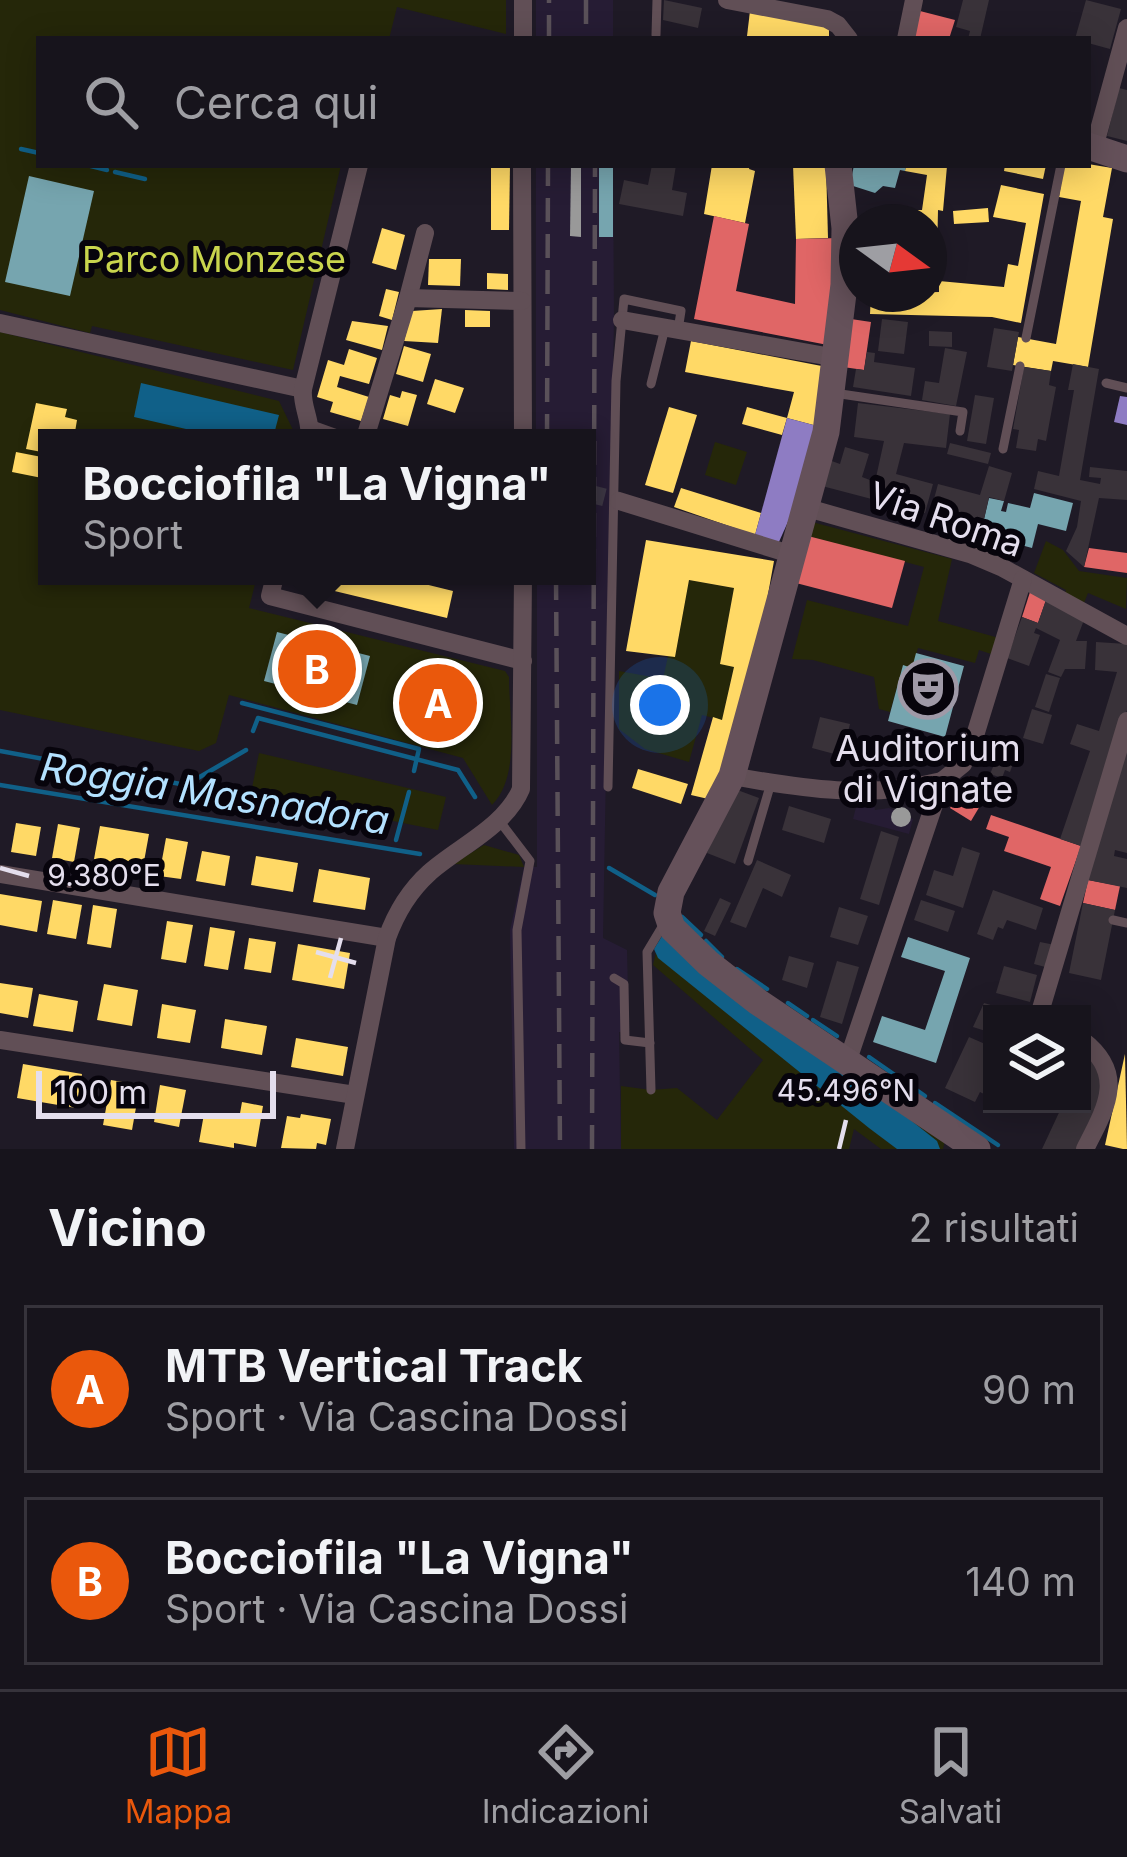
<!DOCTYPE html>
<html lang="it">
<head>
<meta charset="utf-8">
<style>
	body { margin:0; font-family:Inter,sans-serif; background:#242129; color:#f1f3f6 }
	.controls { position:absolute; right:36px; bottom:36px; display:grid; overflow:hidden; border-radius:0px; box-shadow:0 6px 30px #0003 }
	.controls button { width:108px; height:108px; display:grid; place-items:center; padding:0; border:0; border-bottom:3px solid #36333b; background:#17141c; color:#f1f3f6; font:60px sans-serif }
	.compass { position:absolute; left:839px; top:204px; width:108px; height:108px; border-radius:50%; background:#17141c; box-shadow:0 6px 30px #0003; rotate:105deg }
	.scale { position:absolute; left:36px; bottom:30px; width:240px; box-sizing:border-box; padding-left:12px; border:6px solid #e4deed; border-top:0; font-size:33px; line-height:42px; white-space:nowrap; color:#e4deed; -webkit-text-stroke:9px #07040c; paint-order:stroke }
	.you { position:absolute; left:660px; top:705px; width:42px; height:42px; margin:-30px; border:9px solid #fff; border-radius:50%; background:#1a73e8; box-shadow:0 0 0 18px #1a73e833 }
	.badge { display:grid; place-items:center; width:78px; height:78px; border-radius:50%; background:#ea580c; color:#fff; font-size:39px; font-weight:700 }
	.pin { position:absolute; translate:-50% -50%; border:6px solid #fff; box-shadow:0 3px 12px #0006 }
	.popup { position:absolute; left:38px; top:429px; width:558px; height:156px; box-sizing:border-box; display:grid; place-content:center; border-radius:0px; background:#17141c; filter:drop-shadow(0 3px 9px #0005); font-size:39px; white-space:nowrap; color:#9e9ea3 }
	.popup b { font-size:45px; color:#f1f3f6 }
	.popup::after { content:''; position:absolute; left:50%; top:100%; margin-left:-24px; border:24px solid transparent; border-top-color:#17141c }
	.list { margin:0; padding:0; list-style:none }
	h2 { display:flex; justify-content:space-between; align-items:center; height:156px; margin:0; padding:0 48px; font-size:51px }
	h2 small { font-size:39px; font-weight:400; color:#9e9ea3 }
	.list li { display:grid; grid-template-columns:78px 1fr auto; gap:36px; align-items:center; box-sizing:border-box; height:168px; margin:0 24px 24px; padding:0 24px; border:3px solid #36333b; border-radius:0px }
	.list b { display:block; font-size:45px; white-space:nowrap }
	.list p { margin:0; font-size:39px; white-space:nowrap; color:#9e9ea3 }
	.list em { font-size:39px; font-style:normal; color:#9e9ea3 }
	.icon { flex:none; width:66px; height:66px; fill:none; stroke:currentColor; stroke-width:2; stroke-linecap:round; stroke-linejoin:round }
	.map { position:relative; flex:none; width:1127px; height:1149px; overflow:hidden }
	.search { position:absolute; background:#17141c; box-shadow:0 6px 30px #0003; left:36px; right:36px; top:36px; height:132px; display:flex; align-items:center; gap:30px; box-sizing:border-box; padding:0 42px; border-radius:0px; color:#9e9ea3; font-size:45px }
	.sheet { height:540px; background:#17141c }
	nav { display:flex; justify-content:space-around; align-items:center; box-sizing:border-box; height:168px; border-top:3px solid #36333b; background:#17141c; font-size:33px; color:#9e9ea3 }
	nav a { display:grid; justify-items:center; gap:6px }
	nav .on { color:#ea580c }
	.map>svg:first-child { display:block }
	.built { fill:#261c34 }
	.green { fill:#252709 }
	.water { fill:#106088 }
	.homes { fill:#ffd966 }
	.shops { fill:#e06666 }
	.offices { fill:#8e7cc3 }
	.public { fill:#76a5af }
	.industry { fill:#999 }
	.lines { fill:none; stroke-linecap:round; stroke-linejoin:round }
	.stream { stroke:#106088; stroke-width:4.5 }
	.building { fill:#393239 }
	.street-tunnel { stroke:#3d3744; stroke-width:18; stroke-dasharray:18 9; stroke-linecap:butt }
	.lane { stroke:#614f56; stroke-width:9 }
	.street { stroke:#614f56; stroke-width:18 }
	.secondary { stroke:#65515a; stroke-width:27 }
	.rail { stroke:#5a5159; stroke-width:4.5; stroke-dasharray:24 12; stroke-linecap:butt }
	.ticks { fill:none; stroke:#e4deed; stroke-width:4.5 }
	.labels { text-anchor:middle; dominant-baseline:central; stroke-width:12; stroke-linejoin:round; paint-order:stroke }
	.park-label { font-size:36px; fill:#c9d54d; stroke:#07040c }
	.street-label { font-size:36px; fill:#e4deed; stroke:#07040c }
	.poi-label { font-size:36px; fill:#e4deed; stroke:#07040c }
	.water-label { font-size:39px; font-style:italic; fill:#b3e1ff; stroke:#07040c }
	.ticks-label { font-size:30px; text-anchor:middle; fill:#e4deed; stroke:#07040c; stroke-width:12; stroke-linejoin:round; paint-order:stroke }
</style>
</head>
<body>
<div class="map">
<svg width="1127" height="1149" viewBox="0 0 1127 1149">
	<rect width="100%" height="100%" fill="#1f1a26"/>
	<g class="built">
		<rect x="536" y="0" width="77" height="39"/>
		<path d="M536,165H613L614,318L603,938L627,950L629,1032H619L621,1149H514L510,930L524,867H537V576H587V438H536Z"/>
		<path d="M874,804L875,810L889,808L913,819L909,834L853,819L856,807Z"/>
	</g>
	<g class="green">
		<path d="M0,0H506V34L397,7L389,39H39V165H341L293,370L92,326L90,333L0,310Z"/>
		<path d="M0,332L279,401L293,430L291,438H47V576H257L249,608L505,671L509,677C509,715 521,776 492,805L463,758L229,695L216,743L199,751L0,710Z"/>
		<path d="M715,442L747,452L736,485L705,475Z"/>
		<path d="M812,522L952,559L938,621L999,638L994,655L979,650L975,663L918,648L912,668L903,666L890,712L879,709L874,677L813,660L792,659L807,600L908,626L924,567L808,536Z"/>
		<path d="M1046,541L1063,550L1079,571L1127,578L1126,609L1088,593L1082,608L1064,598L1066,590L1034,573Z"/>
		<path d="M689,580L734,588L720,663L734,667L722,720L702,715L689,762L645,749L619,729V671L663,679L668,656L675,657Z"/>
		<path d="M259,753L446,797L438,830L251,793Z"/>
		<path d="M484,845L519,855L524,867L453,864Z"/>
		<path d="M657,948L946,1135L943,1149H881L854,1129L849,1149H621V1086L651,1090L677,1088L717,1120L763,1060L653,965Z"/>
	</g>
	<g class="water">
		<path d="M141,383L279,415L273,438H225L134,417Z"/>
		<path d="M662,936L903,1114L937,1141L940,1149H897L869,1128L658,958L654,949Z"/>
	</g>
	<g class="homes">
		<path d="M750,11L829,26V39L747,36Z"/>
		<path d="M1088,164L1112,168L1103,217L1113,219L1088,367L1053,361L1051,371L1013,365L1018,337L1056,344L1081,201L1059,197L1064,165Z"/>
		<path d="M491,165H510L509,230H491Z"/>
		<path d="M712,165H750L749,169L755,171L745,223L704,214Z"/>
		<path d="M793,165H826L828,238L796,239Z"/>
		<path d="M906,165L947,166L943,211L938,210L937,258H929V222H900L901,210H922L927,175L905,171Z"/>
		<path d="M1005,165H1046L1043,179L1004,171Z"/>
		<path d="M1001,185L1044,194L1021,323L992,317L870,314L871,294L939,292V281L1004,287L1008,264L1018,266L1026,223L993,217Z"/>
		<path d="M988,208L989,222L954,224L953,211Z"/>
		<path d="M382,228L405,235L396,270L372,263Z"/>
		<path d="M429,259H461L460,286L428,285Z"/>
		<path d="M487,273L508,274V290L487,289Z"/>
		<path d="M386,289L399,292L392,320L379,316Z"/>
		<path d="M442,309L438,343L404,341L412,311Z"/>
		<path d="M465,310L490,311V327H465Z"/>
		<path d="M352,321L388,326L382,350L346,340Z"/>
		<path d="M691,341L832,368L821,427L787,418L794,392L685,372Z"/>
		<path d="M404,346L431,354L423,382L396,374Z"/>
		<path d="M349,349L377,358L369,384L340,376L337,387L369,397L361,421L330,412L333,402L317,397L328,360L344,365Z"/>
		<path d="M435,379L464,388L455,413L427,404Z"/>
		<path d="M402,391L417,395L408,426L383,419L390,395L400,398Z"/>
		<path d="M36,403L67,409L65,417L77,420L74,438H47V453L26,449Z"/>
		<path d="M669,407L697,415L673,493L645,485Z"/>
		<path d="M747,407L787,418L782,435L742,424Z"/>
		<path d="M16,452L47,458V479L12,472Z"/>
		<path d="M681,488L761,513L755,535L674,507Z"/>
		<path d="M646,540L774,561L753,678L717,801L691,795L713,717L722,720L734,667L720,664L734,588L689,580L675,657L626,651Z"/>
		<path d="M298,576H392L453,591L447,618L297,582Z"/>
		<path d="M638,769L688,784L681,804L632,788Z"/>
		<path d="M16,823L41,827L36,856L11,852Z"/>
		<path d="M58,824L80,828L74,862L52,858Z"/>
		<path d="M100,826L149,834L143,867L94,859Z"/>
		<path d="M166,838L188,842L181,879L159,876Z"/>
		<path d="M202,851L230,856L225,886L196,881Z"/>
		<path d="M256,856L298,863L293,892L251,885Z"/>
		<path d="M319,869L370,878L365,910L313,902Z"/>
		<path d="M0,894L42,901L37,932L0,925Z"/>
		<path d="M53,900L82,905L76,939L47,934Z"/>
		<path d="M93,905L117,909L111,948L87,944Z"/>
		<path d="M167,921L193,925L186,963L161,959Z"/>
		<path d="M210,927L235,931L228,970L204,966Z"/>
		<path d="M249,938L276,942L271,973L244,969Z"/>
		<path d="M298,944L350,953L344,989L292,980Z"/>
		<path d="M0,983L33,988L28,1018L0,1013Z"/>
		<path d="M104,984L138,990L132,1026L97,1020Z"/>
		<path d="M39,994L78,1001L73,1032L33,1026Z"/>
		<path d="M162,1004L196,1010L190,1043L157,1038Z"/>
		<path d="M225,1019L267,1026L262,1055L221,1048Z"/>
		<path d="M296,1038L348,1047L343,1076L291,1067Z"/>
		<path d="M1125,1054L1127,1149H1123L1105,1145Z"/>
		<path d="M23,1064L82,1074L76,1108L17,1098Z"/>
		<path d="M111,1080L140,1085L132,1130L103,1125Z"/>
		<path d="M160,1085L186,1090L179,1127L154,1122Z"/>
		<path d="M242,1102L263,1106L256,1147L234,1143V1148L199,1142L204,1114L239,1119Z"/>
		<path d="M301,1114L331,1119L326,1145L317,1143L316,1149L281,1148L287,1116L300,1118Z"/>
	</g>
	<g class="shops">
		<path d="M920,11L955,20L949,39H913Z"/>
		<path d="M714,216L749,224L736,291L795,304L796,239L841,238L833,346L694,319Z"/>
		<path d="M851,319L871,322L864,370L843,367Z"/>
		<path d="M808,536L905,561L892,608L796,583Z"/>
		<path d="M1089,548L1127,553V573L1084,567Z"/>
		<path d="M1030,592L1046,600L1038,623L1022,617Z"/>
		<path d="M969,776L990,789L971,821L950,808Z"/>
		<path d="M991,815L1081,846L1060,906L1040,899L1051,867L1004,851L1009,837L986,829Z"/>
		<path d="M1088,880L1120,886L1115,910L1083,903Z"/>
	</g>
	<g class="offices">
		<path d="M1120,396L1127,397V425L1114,422Z"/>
		<path d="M787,418L821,427L809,475L778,544L755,535Z"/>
	</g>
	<g class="public">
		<rect x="599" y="165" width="14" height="72"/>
		<path d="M854,165H906L905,171L900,170L895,188L883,186L875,193L850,185Z"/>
		<path d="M29,176L94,191L70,296L5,282Z"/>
		<path d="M1034,493L1073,503L1066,531L1038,524L1032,548L1021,545L1018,557L993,551L997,539L987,537L989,529L982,528L989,498L1004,501L1001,511L1006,512L1008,503L1030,508Z"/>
		<path d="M277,632L370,656L357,705L264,681Z"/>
		<path d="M916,653L964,666L945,737L888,721L903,665L912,668Z"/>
		<path d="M908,937L970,958L936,1063L873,1042L882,1016L925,1030L945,971L901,957Z"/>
	</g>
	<g class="industry">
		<path d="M571,165H581V237L570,236Z"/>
		<circle cx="901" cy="817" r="10"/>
	</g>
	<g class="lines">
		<g class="stream">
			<path d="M21,149L39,153"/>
			<path d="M87,165L107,170"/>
			<path d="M115,172L145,179"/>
			<path d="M242,703L419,749L414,771"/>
			<path d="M253,731L258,718L458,770L475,797"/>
			<path d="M0,751L186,785L246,750"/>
			<path d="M0,785L420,854"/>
			<path d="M396,840L409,792"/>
			<path d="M609,868L655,895"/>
			<path d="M682,917L701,935"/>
			<path d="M706,941L722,957"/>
			<path d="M737,969L767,989"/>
			<path d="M788,1003L807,1016"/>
			<path d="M813,1020L837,1036"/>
			<path d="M869,1057L925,1096"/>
			<path d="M935,1103L998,1145"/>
		</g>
	</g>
	<g class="building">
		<path d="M664,0L702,8L698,28L663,20Z"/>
		<path d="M963,0H989L980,39H968L970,31L956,27Z"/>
		<path d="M1086,0L1121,9L1110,49L1088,43V39H1075Z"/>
		<path d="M1119,88L1127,90V141L1107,136Z"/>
		<path d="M652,165H676L672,190L687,193L683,216L619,204L624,180L648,185Z"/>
		<path d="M882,319L908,322L904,354L878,351Z"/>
		<path d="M994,328L1019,332L1012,371L987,367Z"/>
		<path d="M929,331L952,332V347L929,346Z"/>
		<path d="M945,348L967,352L956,406L922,400L925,381L939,383Z"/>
		<path d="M867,352L875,353L874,362L915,368L911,396L853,387L856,369L864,370Z"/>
		<path d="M1073,364L1099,369L1080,480L1100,484L1101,478L1089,477L1090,467L1127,471V500L1099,498L1084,567L1066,551L1077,527L1081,501L1034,489L1038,471L1059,476L1074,390H1068Z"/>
		<path d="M1024,367L1051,371L1049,385L1056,387L1046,441L1038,439L1036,451L1016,448L1019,430L1013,429Z"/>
		<path d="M975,395L994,398L986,444L967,441Z"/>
		<path d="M858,403L950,414L946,448L904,443L896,474L933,484L925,513L822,486L829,460L840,464L845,447L869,454L862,477L875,482L884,441L854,437Z"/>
		<path d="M950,443L991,453L988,464L947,454Z"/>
		<path d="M989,466L1012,473L1004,501L989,497L982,528L930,514L938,484L980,495Z"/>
		<path d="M1046,600L1084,620L1076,641H1087L1085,669H1065L1061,677L1048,672L1060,640L1036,628L1034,633L1040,635L1029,666L1007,658L1022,617L1038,623Z"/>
		<path d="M1096,642L1127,644V710L1081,846L1060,839L1090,751L1070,744L1077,724L1099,731L1117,672L1095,670Z"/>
		<path d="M1046,674L1060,678L1049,712L1035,707Z"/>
		<path d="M1032,709L1052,715L1043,744L1023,738Z"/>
		<path d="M820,717L850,724L842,756L812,748Z"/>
		<path d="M984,738L1016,755L1010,772L1005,770L1002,778L990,774L993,767L976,760Z"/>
		<path d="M1127,745V853L1115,850L1114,856L1127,859V888L1088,880Z"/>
		<path d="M732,788L759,798L735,864L707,853Z"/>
		<path d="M789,806L831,819L824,843L782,830Z"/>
		<path d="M881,831L899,837L879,905L860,899Z"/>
		<path d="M962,847L980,853L963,908L926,895L934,870L953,876Z"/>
		<path d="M757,860L791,875L782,897L763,888L746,928L730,922Z"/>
		<path d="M993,890L1043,908L1036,930L1007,920L1003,929L998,927L993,940L977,934Z"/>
		<path d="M720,898L731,903L715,936L704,931Z"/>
		<path d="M921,900L955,911L948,932L914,920Z"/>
		<path d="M1083,903L1115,910L1101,980L1069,973Z"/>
		<path d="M839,907L868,916L858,945L830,937Z"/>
		<path d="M1040,942L1055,945L1049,968L1034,964Z"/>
		<path d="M789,956L814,963L807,988L782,980Z"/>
		<path d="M837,961L859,967L842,1024L820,1017Z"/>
		<path d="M1004,966L1037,975L1030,1002L996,993Z"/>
		<path d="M984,1003L1018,1013V1014H992V1033L973,1027Z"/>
		<path d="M969,1037L992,1047V1098L980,1092L975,1102L945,1088Z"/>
		<path d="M1082,1048L1103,1070L1099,1113L1081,1149H1042L1063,1104H1082Z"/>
	</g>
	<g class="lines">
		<path class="street-tunnel" d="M587,493L619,501"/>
		<g class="lane">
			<path d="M656,35L657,0"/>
			<path d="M1026,338L1061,165"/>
			<path d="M1106,383L1127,388"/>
			<path d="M651,384L665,328"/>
			<path d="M834,393L963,412L960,431"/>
			<path d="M1003,449L1020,366"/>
			<path d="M608,787L616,381L624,299L681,311L678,330"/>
			<path d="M498,819L530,861L517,930L521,1149"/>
			<path d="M748,861L771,783"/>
			<path d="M1113,920L1127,923"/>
			<path d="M614,978L624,984L625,1040L650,1043"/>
			<path d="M651,1090L647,952L665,922"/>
		</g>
		<g class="street">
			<path d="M727,0L827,19L838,25L849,39"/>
			<path d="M523,39V0"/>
			<path d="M906,39L914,0"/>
			<path d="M1094,148L1127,28"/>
			<path d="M522,165L523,438"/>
			<path d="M408,298L425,233"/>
			<path d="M622,320L837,358"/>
			<path d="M0,323L303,389"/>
			<path d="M310,429L335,438"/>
			<path d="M309,438C312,421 301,406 303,389L359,165"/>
			<path d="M365,438L408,298L522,301"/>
			<path d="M619,501L790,554"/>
			<path d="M804,507L970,554L1003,568L1127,636"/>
			<path d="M275,576L270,596L523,661"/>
			<path d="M732,776C803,789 870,799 942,781"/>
			<path d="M0,874L387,938"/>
			<path d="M1043,1014L1040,1012L1127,721"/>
			<path d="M0,1040L355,1095"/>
			<path d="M1082,1040C1127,1074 1106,1108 1085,1149"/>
			<path d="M848,1060L942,781L963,764L973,742L1023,579"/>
			<path d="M345,1149L387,938C396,913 409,891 429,873C458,847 505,827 521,789L523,576"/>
		</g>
		<g class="secondary">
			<path d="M1088,146L1127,159"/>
			<path d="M838,165L845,228L844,285L826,432L732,776L671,892L667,913L672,928L708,963L758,1002L977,1149"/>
		</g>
		<g class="rail">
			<path d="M586,0V39"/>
			<path d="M549,39V0"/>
			<path d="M547,438L548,165"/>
			<path d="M556,576L560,1149"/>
			<path d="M592,1149L595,165"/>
		</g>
	</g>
	<path class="ticks" d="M0,868L29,876M316,952L356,963M330,978L341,938M839,1149L846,1120"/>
	<defs>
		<g id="theatre-ring" transform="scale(3)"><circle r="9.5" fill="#07040c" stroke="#9f99a7" stroke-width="1.5"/><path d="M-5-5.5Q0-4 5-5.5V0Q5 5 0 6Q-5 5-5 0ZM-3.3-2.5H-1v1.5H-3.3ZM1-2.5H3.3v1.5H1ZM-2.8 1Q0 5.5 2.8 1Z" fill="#9f99a7"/></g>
	</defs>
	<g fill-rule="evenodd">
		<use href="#theatre-ring" x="928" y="689"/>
	</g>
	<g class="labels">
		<g class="park-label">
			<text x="214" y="259">Parco Monzese</text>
		</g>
		<g class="street-label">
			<text transform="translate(946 519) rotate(19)">Via Roma</text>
		</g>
		<g class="poi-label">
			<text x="928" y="748">Auditorium<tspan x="928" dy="41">di Vignate</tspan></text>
		</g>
		<g class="water-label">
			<text transform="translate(215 793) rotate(9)">Roggia Masnadora</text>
		</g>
	</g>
	<g class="ticks-label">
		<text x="104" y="886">9.380°E</text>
		<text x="846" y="1101">45.496°N</text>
	</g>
</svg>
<div class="controls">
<button><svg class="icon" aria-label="layers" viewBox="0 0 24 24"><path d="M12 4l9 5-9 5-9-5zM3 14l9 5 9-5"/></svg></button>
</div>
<svg class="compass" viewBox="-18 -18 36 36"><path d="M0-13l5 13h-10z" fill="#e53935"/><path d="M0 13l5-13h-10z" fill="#9e9ea3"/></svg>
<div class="scale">100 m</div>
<div class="you"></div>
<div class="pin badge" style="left:438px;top:703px">A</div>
<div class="pin badge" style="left:317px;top:669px">B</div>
<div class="popup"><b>Bocciofila &quot;La Vigna&quot;</b>Sport</div>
<div class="search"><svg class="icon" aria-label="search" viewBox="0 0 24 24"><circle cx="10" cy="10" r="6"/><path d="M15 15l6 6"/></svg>Cerca qui</div>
</div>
<section class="sheet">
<h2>Vicino<small>2 risultati</small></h2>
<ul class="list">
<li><span class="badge">A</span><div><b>MTB Vertical Track</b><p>Sport · Via Cascina Dossi</p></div><em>90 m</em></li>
<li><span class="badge">B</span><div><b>Bocciofila &quot;La Vigna&quot;</b><p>Sport · Via Cascina Dossi</p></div><em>140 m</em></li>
</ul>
</section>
<nav>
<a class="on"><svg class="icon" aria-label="map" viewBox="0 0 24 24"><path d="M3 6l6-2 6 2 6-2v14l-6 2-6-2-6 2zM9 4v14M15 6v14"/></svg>Mappa</a>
<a><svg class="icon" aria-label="directions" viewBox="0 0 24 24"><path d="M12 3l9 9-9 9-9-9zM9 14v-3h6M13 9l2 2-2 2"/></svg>Indicazioni</a>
<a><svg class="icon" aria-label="saved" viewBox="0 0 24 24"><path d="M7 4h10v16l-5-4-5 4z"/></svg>Salvati</a>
</nav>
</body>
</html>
